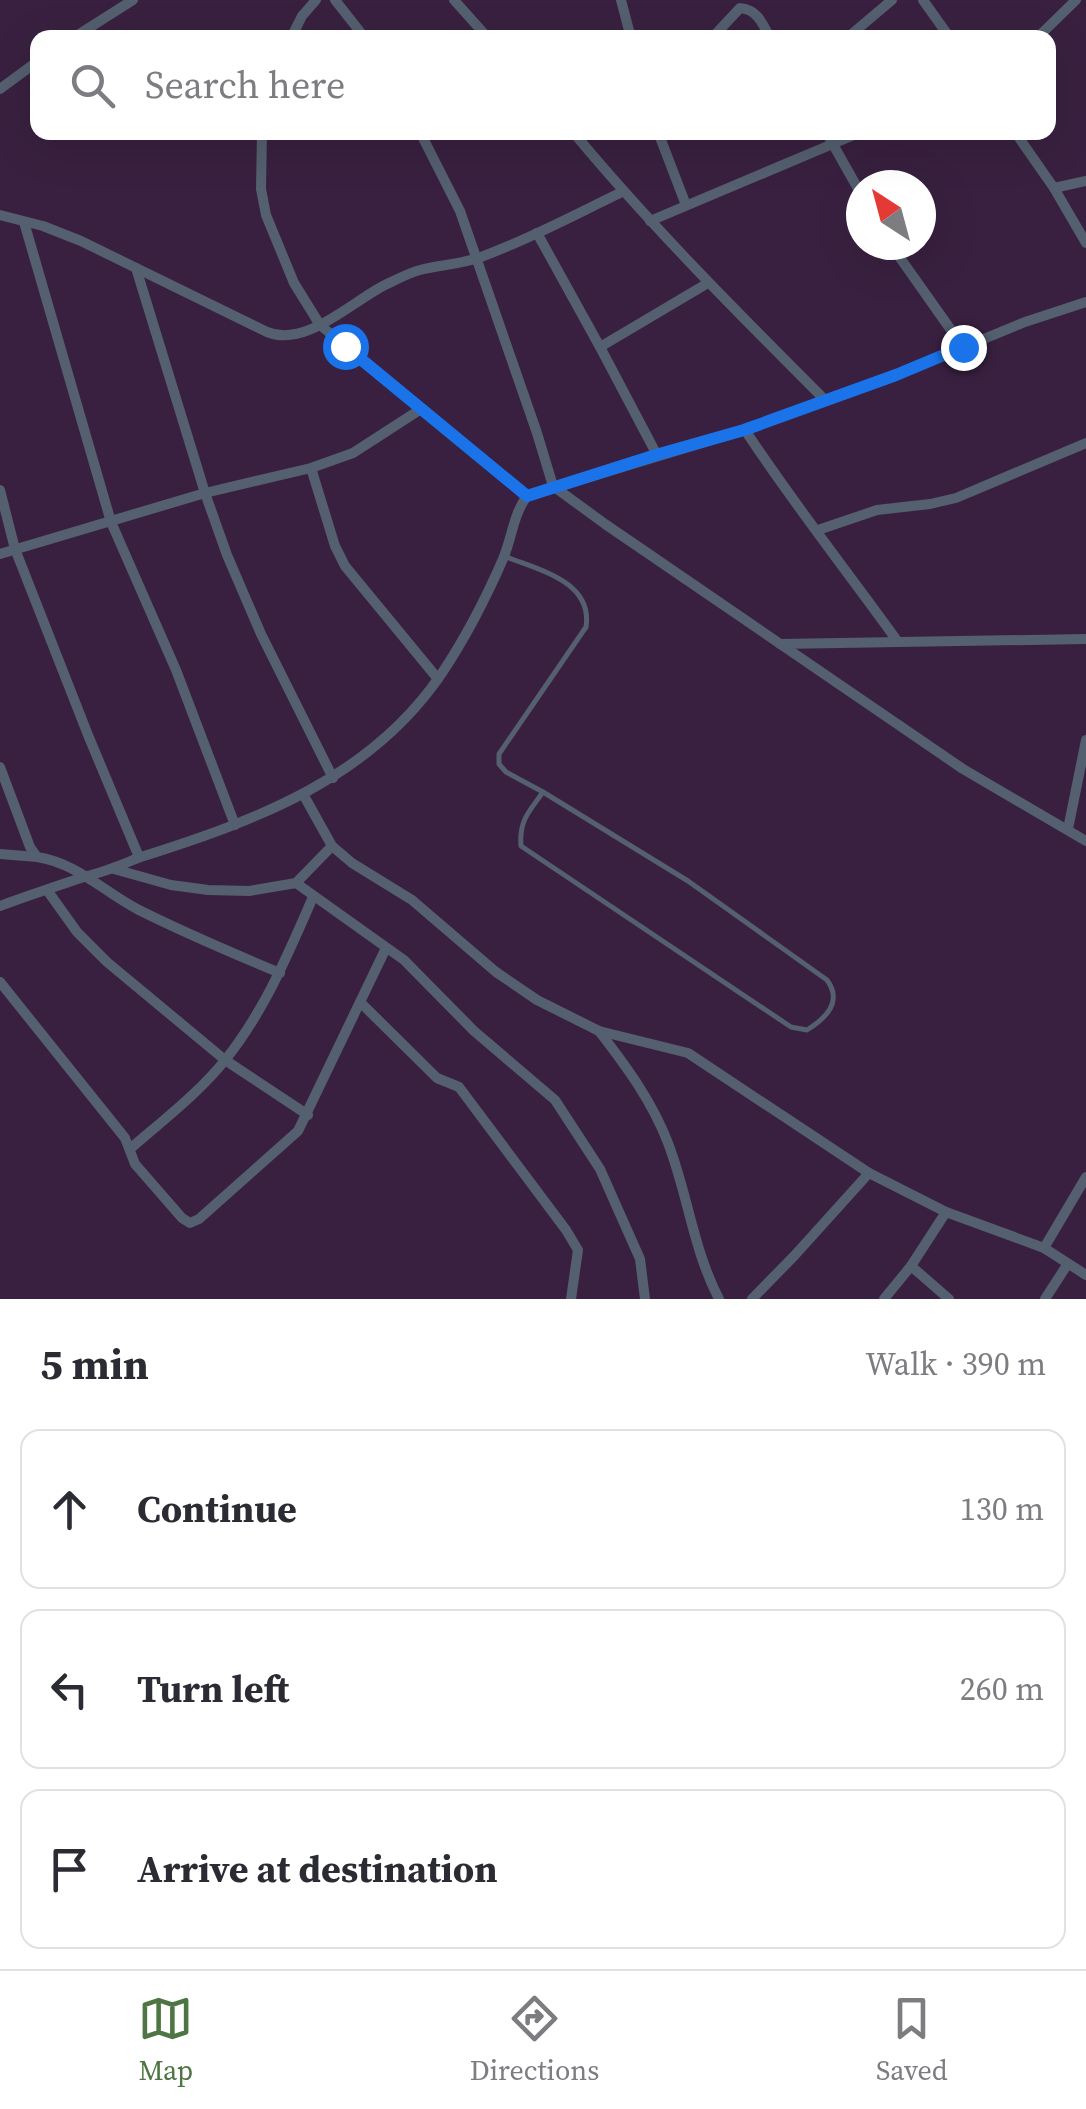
<!DOCTYPE html>
<html lang="en">
<head>
<meta charset="utf-8">
<style>
	body { margin:0; font-family:"Source Serif 4",serif; background:#f2f2f3; color:#2b2b33 }
	.compass { position:absolute; left:846px; top:170px; width:90px; height:90px; border-radius:50%; background:#fff; box-shadow:0 10px 40px #0002; rotate:324deg }
	.stop { position:absolute; width:30px; height:30px; margin:-22px; border:8px solid #1a73e8; border-radius:50%; background:#fff }
	.stop.end { background:#1a73e8; border-color:#fff; box-shadow:0 2px 10px #0008 }
	.list { margin:0; padding:0; list-style:none }
	h2 { display:flex; justify-content:space-between; align-items:center; height:130px; margin:0; padding:0 40px; font-size:42px }
	h2 small { font-size:32px; font-weight:400; color:#7c7c81 }
	.list li { display:grid; grid-template-columns:65px 1fr auto; gap:30px; align-items:center; box-sizing:border-box; height:160px; margin:0 20px 20px; padding:0 20px; border:2px solid #e1e1e2; border-radius:20px }
	.list b { display:block; font-size:38px; white-space:nowrap }
	.list em { font-size:32px; font-style:normal; color:#7c7c81 }
	.icon { flex:none; width:55px; height:55px; fill:none; stroke:currentColor; stroke-width:2; stroke-linecap:round; stroke-linejoin:round }
	.map { position:relative; flex:none; width:1086px; height:1299px; overflow:hidden }
	.search { position:absolute; background:#fff; box-shadow:0 10px 40px #0002; left:30px; right:30px; top:30px; height:110px; display:flex; align-items:center; gap:25px; box-sizing:border-box; padding:0 35px; border-radius:20px; color:#7c7c81; font-size:38px }
	.sheet { height:670px; background:#fff }
	nav { display:flex; justify-content:space-around; align-items:center; box-sizing:border-box; height:140px; border-top:2px solid #e1e1e2; background:#fff; font-size:28px; color:#7c7c81 }
	nav a { display:grid; justify-items:center; gap:5px }
	nav .on { color:#4e7644 }
	.map>svg:first-child { display:block }
	.lines { fill:none; stroke-linecap:round; stroke-linejoin:round }
	.service { stroke:#545f6f; stroke-width:5 }
	.minor { stroke:#545f6f; stroke-width:10 }
	.route { stroke:#1a73e8; stroke-width:12 }
</style>
</head>
<body>
<div class="map">
<svg width="1086" height="1299" viewBox="0 0 1086 1299">
	<rect width="100%" height="100%" fill="#392040"/>
	<g class="lines">
		<path class="service" d="M504,556C538,570 593,581 586,627L499,754V764L506,772L543,792L688,881L827,980C843,1002 826,1018 807,1030L791,1027L521,846C519,820 529,812 543,792"/>
		<g class="minor">
			<path d="M335,0L365,38"/>
			<path d="M454,0L488,38"/>
			<path d="M621,0L631,38"/>
			<path d="M923,0L950,38"/>
			<path d="M73,38L133,0"/>
			<path d="M291,38L302,16L316,0"/>
			<path d="M712,38L740,8C757,9 763,24 770,38"/>
			<path d="M847,38L892,0"/>
			<path d="M1037,38L1076,0"/>
			<path d="M0,89L38,61"/>
			<path d="M262,132L261,189L266,215L294,283L320,325L527,496"/>
			<path d="M420,132L460,211L537,433L553,486L605,524L963,769L1086,841"/>
			<path d="M573,132C652,227 738,313 825,400"/>
			<path d="M658,132L686,205"/>
			<path d="M826,132L861,194"/>
			<path d="M1015,132L1054,188L1086,243"/>
			<path d="M1054,188L1086,181"/>
			<path d="M0,215L43,226L81,241L267,332C306,348 351,302 385,285C396,280 408,273 420,270C440,265 462,264 481,257C530,239 576,214 622,192"/>
			<path d="M650,221L861,132"/>
			<path d="M24,222L111,522L176,670L235,825"/>
			<path d="M537,233L600,347L657,455"/>
			<path d="M891,245L963,347"/>
			<path d="M136,268L205,493L227,555L261,634L333,778"/>
			<path d="M600,347L708,283"/>
			<path d="M745,430C793,503 847,571 898,642"/>
			<path d="M311,468L335,546L345,566L438,679"/>
			<path d="M0,490L15,549L88,735L139,857"/>
			<path d="M818,530L877,510L930,504L956,498L1086,443"/>
			<path d="M0,554L205,493L311,468L353,453L421,409"/>
			<path d="M780,644L1086,639"/>
			<path d="M0,767L30,847L37,857C77,863 104,892 139,910C185,933 232,953 280,973"/>
			<path d="M303,794L332,846L352,863L412,900L496,972L537,1000L599,1031L688,1053L869,1173L946,1212L1044,1248L1086,1275"/>
			<path d="M1068,829L1086,740"/>
			<path d="M0,854L37,857"/>
			<path d="M114,869L171,885L208,890L249,891L296,883L332,846"/>
			<path d="M296,883L404,960L474,1031L555,1100L600,1169L640,1259L645,1299"/>
			<path d="M47,890L77,932L107,962L225,1060L308,1115"/>
			<path d="M0,906C24,897 48,889 72,881C86,876 101,873 115,867C125,864 134,859 144,856C258,820 372,777 442,673C466,637 486,598 503,559C512,538 513,515 527,496L745,430L896,375L1025,322L1086,302"/>
			<path d="M0,982L125,1138L135,1164L182,1218L190,1223L199,1219L298,1131L386,948"/>
			<path d="M360,1002L437,1078L459,1087L566,1230L578,1250L571,1299"/>
			<path d="M599,1031C626,1066 652,1101 668,1143C688,1195 693,1249 719,1299"/>
			<path d="M130,1149C162,1121 199,1093 226,1059C265,1010 288,954 313,897"/>
			<path d="M1044,1248L1086,1177"/>
			<path d="M911,1266L949,1299"/>
			<path d="M752,1299L795,1255L869,1173"/>
			<path d="M884,1299L911,1266L946,1212"/>
			<path d="M1045,1299L1067,1265"/>
		</g>
	</g>
	<g class="lines">
		<path class="route" d="M345,346L527,496L656,455L744,430L896,375L963,347"/>
	</g>
</svg>
<svg class="compass" viewBox="-18 -18 36 36"><path d="M0-13l5 13h-10z" fill="#e53935"/><path d="M0 13l5-13h-10z" fill="#7c7c81"/></svg>
<div class="stop" style="left:345px;top:346px"></div>
<div class="stop end" style="left:963px;top:347px"></div>
<div class="search"><svg class="icon" aria-label="search" viewBox="0 0 24 24"><circle cx="10" cy="10" r="6"/><path d="M15 15l6 6"/></svg>Search here</div>
</div>
<section class="sheet">
<h2>5 min<small>Walk · 390 m</small></h2>
<ul class="list">
<li><svg class="icon" aria-label="ahead" viewBox="0 0 24 24"><path d="M12 20V5M6 11l6-6 6 6"/></svg><div><b>Continue</b></div><em>130 m</em></li>
<li><svg class="icon" aria-label="left" viewBox="0 0 24 24"><path d="M17 20v-9H6M10 6l-5 5 5 5"/></svg><div><b>Turn left</b></div><em>260 m</em></li>
<li><svg class="icon" aria-label="arrive" viewBox="0 0 24 24"><path d="M6 21V4h12l-3 4 3 4H6"/></svg><div><b>Arrive at destination</b></div></li>
</ul>
</section>
<nav>
<a class="on"><svg class="icon" aria-label="map" viewBox="0 0 24 24"><path d="M3 6l6-2 6 2 6-2v14l-6 2-6-2-6 2zM9 4v14M15 6v14"/></svg>Map</a>
<a><svg class="icon" aria-label="directions" viewBox="0 0 24 24"><path d="M12 3l9 9-9 9-9-9zM9 14v-3h6M13 9l2 2-2 2"/></svg>Directions</a>
<a><svg class="icon" aria-label="saved" viewBox="0 0 24 24"><path d="M7 4h10v16l-5-4-5 4z"/></svg>Saved</a>
</nav>
</body>
</html>
